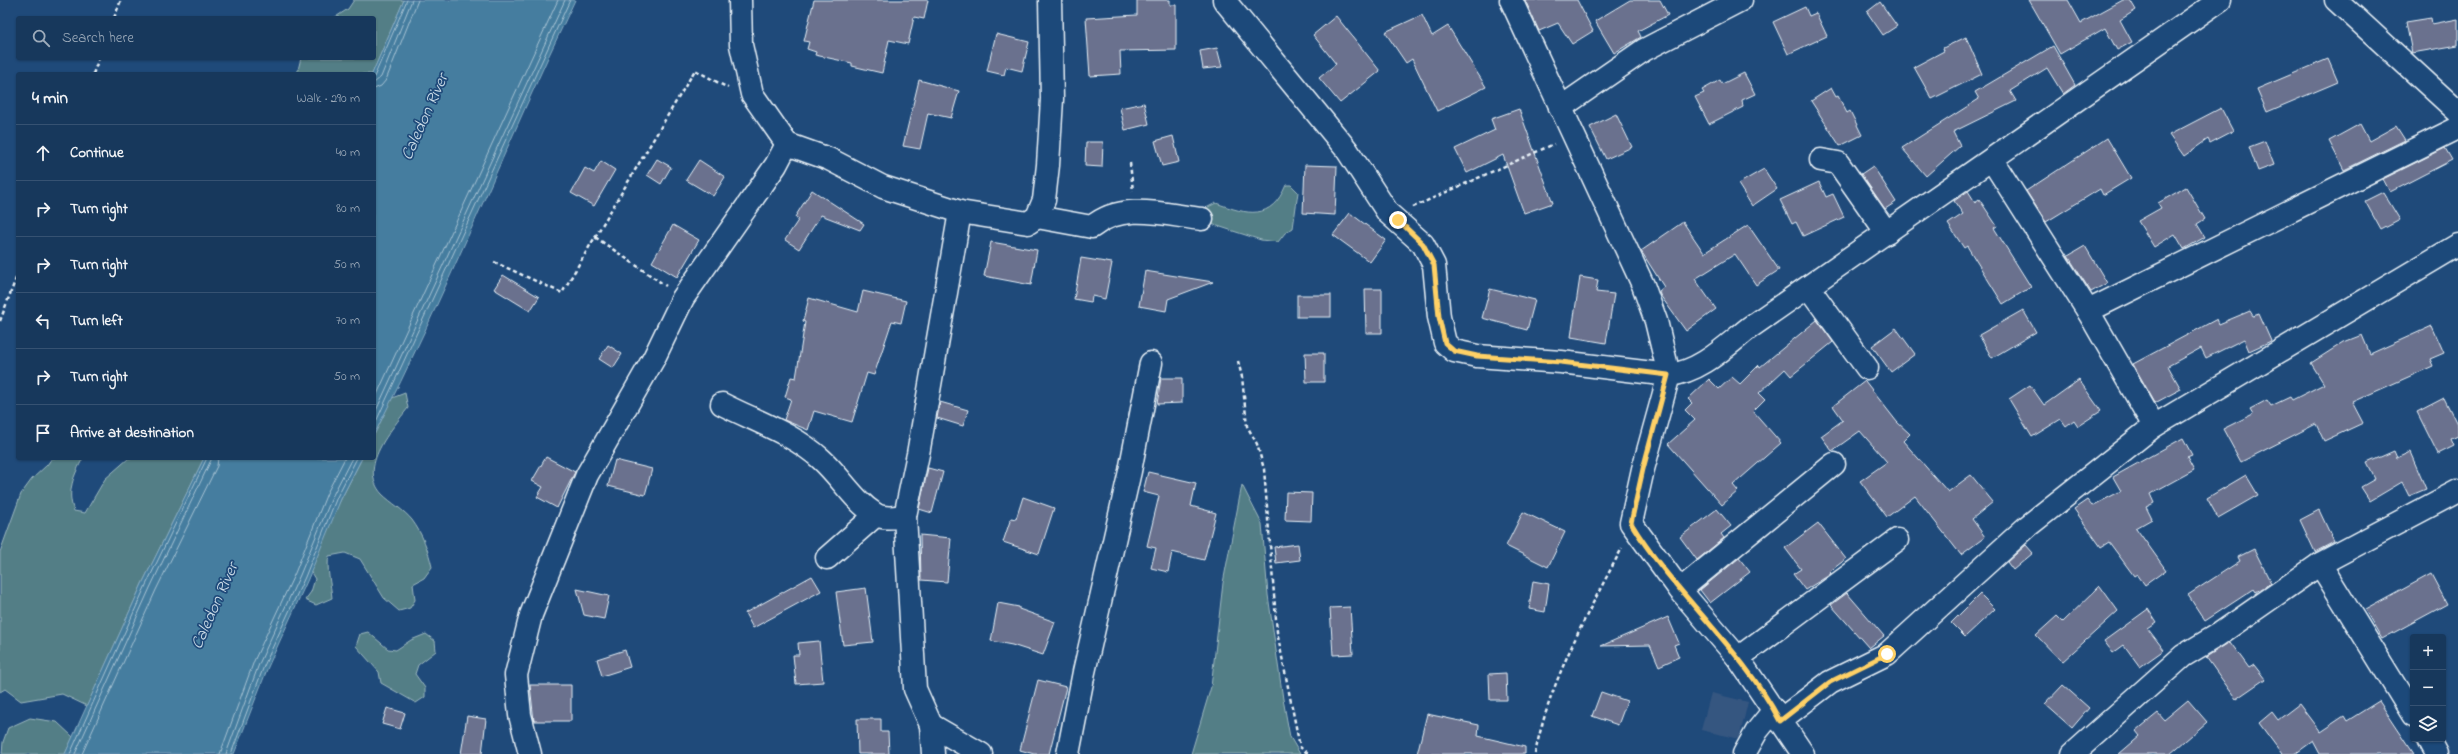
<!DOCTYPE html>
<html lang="en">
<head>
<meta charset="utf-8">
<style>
	body { margin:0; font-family:"Indie Flower",sans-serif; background:#203f62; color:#f1f3f6 }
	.controls { position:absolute; right:12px; bottom:12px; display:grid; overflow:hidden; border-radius:4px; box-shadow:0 1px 3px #0004 }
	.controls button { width:36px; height:36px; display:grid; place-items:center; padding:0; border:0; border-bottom:1px solid #365272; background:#17385c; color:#f1f3f6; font:20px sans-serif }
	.stop { position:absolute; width:12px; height:12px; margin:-9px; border:3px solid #ffd166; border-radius:50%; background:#fff }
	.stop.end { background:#ffd166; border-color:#fff; box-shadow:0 1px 4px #0008 }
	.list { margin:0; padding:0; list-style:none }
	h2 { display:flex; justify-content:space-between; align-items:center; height:52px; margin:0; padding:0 16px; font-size:17px }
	h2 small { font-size:13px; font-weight:400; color:#9eacbb }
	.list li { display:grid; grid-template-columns:26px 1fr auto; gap:12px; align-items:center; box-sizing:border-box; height:56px; padding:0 16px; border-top:1px solid #365272 }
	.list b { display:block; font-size:15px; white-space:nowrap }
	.list em { font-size:13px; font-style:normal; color:#9eacbb }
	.icon { flex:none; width:22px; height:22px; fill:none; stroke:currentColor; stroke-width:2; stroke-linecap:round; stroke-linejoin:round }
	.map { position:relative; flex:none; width:2458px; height:754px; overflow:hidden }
	.search { position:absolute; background:#17385c; box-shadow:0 1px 3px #0004; left:16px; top:16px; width:360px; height:44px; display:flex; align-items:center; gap:10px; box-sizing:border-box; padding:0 14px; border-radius:4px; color:#9eacbb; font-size:15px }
	.panel { position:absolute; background:#17385c; box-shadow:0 1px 3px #0004; left:16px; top:72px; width:360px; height:388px; border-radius:4px }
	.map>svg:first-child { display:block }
	.built { fill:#365680 }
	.green { fill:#527e86; stroke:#9db8bf }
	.water { fill:#457d9f; stroke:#86abc3 }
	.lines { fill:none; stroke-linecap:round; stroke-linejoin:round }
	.shore { stroke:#a7c3d4; stroke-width:1 }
	.building { fill:#6a718e; stroke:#e8f1f8 }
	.minor-casing { stroke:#e8f1f8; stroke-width:25 }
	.path { stroke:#e8f1f8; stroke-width:2.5; stroke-dasharray:4 3; stroke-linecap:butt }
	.minor { stroke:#1f4a7a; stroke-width:22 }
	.route { stroke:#ffd166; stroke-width:5 }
	.labels { text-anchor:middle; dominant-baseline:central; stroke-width:3.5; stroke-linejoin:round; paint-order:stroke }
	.water-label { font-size:17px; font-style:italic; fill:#d0e0eb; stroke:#1f4a7a }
</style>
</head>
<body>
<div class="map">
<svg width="2458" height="754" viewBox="0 0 2458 754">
	<rect width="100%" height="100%" fill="#1f4a7a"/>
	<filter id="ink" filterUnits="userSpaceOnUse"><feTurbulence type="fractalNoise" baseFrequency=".025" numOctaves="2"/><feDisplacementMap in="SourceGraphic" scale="8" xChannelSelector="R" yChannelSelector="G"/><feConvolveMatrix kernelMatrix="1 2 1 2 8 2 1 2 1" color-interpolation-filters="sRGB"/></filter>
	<g filter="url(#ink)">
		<path class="built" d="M1711,693L1748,702L1739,739L1701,730Z"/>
		<g class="green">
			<path d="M354,0H404L372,74H297L301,58H374V18H334L348,9Z"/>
			<path d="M1286,185H1291L1298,192L1293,228L1285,233L1278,242L1261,240L1199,220L1200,211L1216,203C1248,215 1271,221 1286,185Z"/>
			<path d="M405,393L408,408C392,429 357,467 382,494C391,503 404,510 412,520C423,535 428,550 432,567L424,578L413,584L415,600L410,608L399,611L384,598L360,559L345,553L329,556C326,567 331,585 332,598L316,605L305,600L311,592L315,579L307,566L362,458H374V435L392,398Z"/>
			<path d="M52,458H83C74,475 66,492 74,511L85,513L105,479L129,458H204L142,584L87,706L62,694L21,701L5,689L0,692V552L21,494L32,479L47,465Z"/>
			<path d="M1242,485L1262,524L1268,595L1283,699L1290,737L1300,754H1191L1211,687L1223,583Z"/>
			<path d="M368,632L388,649L396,650L411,640L426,634L435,641L436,651L418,665L415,674L425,688V697L416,703L381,683L379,672L356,646L360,634Z"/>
			<path d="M30,718L57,722L73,737L65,754H2L3,742L8,728Z"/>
		</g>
		<g class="water">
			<path d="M404,0H575C506,144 447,293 374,435L372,74Z"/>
			<path d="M204,458H362L341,499L308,579L268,667L234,754H65L142,584Z"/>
		</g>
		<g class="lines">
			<g class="shore">
				<path d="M374,77L407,0"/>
				<path d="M374,83L381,77L412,0"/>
				<path d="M374,89L381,86L386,80L418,0"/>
				<path d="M374,401L558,0"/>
				<path d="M374,415L565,0"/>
				<path d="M374,426L570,0"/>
				<path d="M70,754L146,585L207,458"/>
				<path d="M75,754L150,588L212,458"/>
				<path d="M82,754L156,590L217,466L218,458"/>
				<path d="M220,754L254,661L295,573L327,493L345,458"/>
				<path d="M226,754L259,664L300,575L333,495L352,458"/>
				<path d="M231,754L264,666L305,577L337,497L357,458"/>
			</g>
		</g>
		<g class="building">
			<path d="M814,0H928L924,19L914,17L908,44L889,40L882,73L852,66V63L815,55L816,52L807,49L809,42L804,41Z"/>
			<path d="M1137,0H1170V5H1176V50L1120,51L1121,74L1090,76L1086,18L1137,15Z"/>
			<path d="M1525,0H1577L1593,31L1572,44L1558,23L1539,31Z"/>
			<path d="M1630,0H1660L1668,15L1638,31L1641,37L1614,53L1595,21Z"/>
			<path d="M2029,0H2068L2081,23L2123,0H2130L2136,10L2120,20L2132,42L2117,50L2105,28L2060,54Z"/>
			<path d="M1880,2L1897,26L1883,35L1867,12Z"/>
			<path d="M1805,7L1809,16L1816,13L1827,36L1788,54L1773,22Z"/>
			<path d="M1422,15L1432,36L1448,26L1486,87L1437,111L1412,59L1406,63L1385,32Z"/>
			<path d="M1336,16L1380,71L1340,103L1319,78L1336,64L1313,35Z"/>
			<path d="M2431,18L2432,24L2458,19V45L2412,53L2406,22Z"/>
			<path d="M996,34L1029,42L1022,71L1006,67L1004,75L987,71Z"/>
			<path d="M1966,37L1982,74L1932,99L1914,67L1944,51L1943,48Z"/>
			<path d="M2053,46L2075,85L2063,94L2047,68L2010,91L2016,101L1953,132L1960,146L1926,176L1902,148L1979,99L1975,92Z"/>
			<path d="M1217,48L1222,67L1203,69L1200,51Z"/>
			<path d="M2328,59L2338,82L2267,112L2257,89Z"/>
			<path d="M1744,73L1755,94L1742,100L1743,107L1709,124L1695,97L1704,93L1702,90L1720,80L1722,84Z"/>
			<path d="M919,80L959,91L951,118L928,113L920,149L903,146Z"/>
			<path d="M1831,88L1836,97L1838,96L1847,113L1850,111L1862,135L1840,146L1811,101Z"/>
			<path d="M1144,103L1149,124L1125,130L1120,108Z"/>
			<path d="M2221,108L2233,131L2210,143L2208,139L2184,156L2169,135Z"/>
			<path d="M1519,109L1553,203L1524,213L1503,155L1467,173L1455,149L1495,130L1491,119Z"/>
			<path d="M1616,114L1632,147L1606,159L1590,127Z"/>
			<path d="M2360,124L2369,141L2396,126L2405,140L2344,170L2329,141Z"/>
			<path d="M1173,136L1179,162L1162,166L1155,141Z"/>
			<path d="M2107,138L2131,178L2103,195L2100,189L2046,222L2026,191Z"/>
			<path d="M2265,141L2274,165L2258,171L2249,147Z"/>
			<path d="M1086,142H1103L1102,167L1085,166Z"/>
			<path d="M2445,148L2452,160L2390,192L2383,179Z"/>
			<path d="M657,159L671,167L661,184L647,175Z"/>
			<path d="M699,160L725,177L713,196L686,180Z"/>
			<path d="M601,161L615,170L594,206L571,193L585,168L594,173Z"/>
			<path d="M1305,165L1337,166L1335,215L1303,213Z"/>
			<path d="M1873,166L1896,202L1885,209L1861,174Z"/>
			<path d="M1764,169L1777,189L1752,206L1738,184Z"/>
			<path d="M1819,182L1826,197L1833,194L1844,217L1803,236L1796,222L1792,224L1780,200Z"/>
			<path d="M2186,187L2205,219L2197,224L2205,237L2184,249L2175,234L2154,247L2138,221L2161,208L2158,203Z"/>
			<path d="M812,190L864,224L860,230L821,215L799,249L785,240L799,219L795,217Z"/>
			<path d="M1968,191L1975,202L1979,199L1997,226L1994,228L2031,287L2003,304L1967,246L1964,248L1948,224L1963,214L1954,201Z"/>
			<path d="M2383,192L2400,220L2381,230L2365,201Z"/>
			<path d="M1350,213L1386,240L1370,262L1333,235Z"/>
			<path d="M1683,222L1704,253L1748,225L1779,270L1756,285L1735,254L1695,279L1716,309L1686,331L1660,295L1659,291L1664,287L1641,251Z"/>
			<path d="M673,225L699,240L677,277L652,262Z"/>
			<path d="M991,242L1037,250L1031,285L984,276Z"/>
			<path d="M2085,246L2107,283L2091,292L2068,256Z"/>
			<path d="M1081,258L1112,263L1105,299L1092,296L1091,302L1074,299Z"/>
			<path d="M1145,271L1213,282L1168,299L1166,311L1139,306Z"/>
			<path d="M503,275L539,297L530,311L494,289Z"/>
			<path d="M1580,277L1598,280L1596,292L1614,294L1606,343L1571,337Z"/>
			<path d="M1365,289H1382V333H1366Z"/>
			<path d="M1490,289L1535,300L1527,330L1482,318Z"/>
			<path d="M863,291L906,301L901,323L892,321L874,375L867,373L852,422L814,411L808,430L784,420L791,399L785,397L791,377L796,378L805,322L803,321L809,298L858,312Z"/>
			<rect x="1297" y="295" width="34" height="22"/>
			<path d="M2023,310L2036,332L1992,358L1979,335Z"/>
			<path d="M2250,311L2253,316L2259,314L2271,341L2249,351L2244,339L2206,358L2201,348L2168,366L2181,389L2155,403L2133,364L2217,319L2219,324Z"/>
			<path d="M1817,320L1833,342L1791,376L1785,369L1759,393L1765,399L1753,411L1781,443L1733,485L1738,491L1722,505L1668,444L1695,420L1685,410L1692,403L1688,399L1709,379L1719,389L1732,377L1740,384L1759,365L1760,367Z"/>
			<path d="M2432,326L2444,353L2430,359L2433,366L2352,402L2363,423L2324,441L2316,424L2241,462L2223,429L2253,414L2250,409L2267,400L2271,406L2290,397L2292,400L2324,384L2311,363L2344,342L2362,335L2370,354Z"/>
			<path d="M1896,328L1915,354L1891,372L1872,346Z"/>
			<path d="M608,345L622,354L613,368L599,359Z"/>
			<path d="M1305,353H1324V382H1306Z"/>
			<path d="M1161,378H1182V403L1157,404Z"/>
			<path d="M2079,380L2101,411L2078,426L2074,420L2066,426L2061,419L2032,437L2009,399L2030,385L2044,405Z"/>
			<path d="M1865,381L1897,422L1910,434L1903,441L1948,492L1971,475L1993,502L1972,519L1985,537L1961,555L1915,496L1887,517L1860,481L1887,462L1860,431L1832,451L1821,436L1843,420L1833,406Z"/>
			<path d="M2444,398L2458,426V436L2451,439L2454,446L2438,454L2417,412Z"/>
			<path d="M940,402L968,410L963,426L937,418Z"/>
			<path d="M2183,438L2192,455L2187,457L2194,470L2150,494L2154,503L2146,507L2152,519L2136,528L2166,570L2145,585L2137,574L2134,576L2109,542L2101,547L2074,509L2087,500L2092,506L2121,491L2113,477Z"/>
			<path d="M2394,451L2397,458L2410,452L2426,489L2409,496L2402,482L2370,501L2361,487L2375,479L2367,463Z"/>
			<path d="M546,457L575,472L557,508L537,497L543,487L532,481Z"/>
			<path d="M615,460L652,469L645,495L608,486Z"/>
			<path d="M928,468L943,472L932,513L919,509Z"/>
			<path d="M1148,472L1196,483L1191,506L1216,513L1204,560L1172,552L1168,572L1151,568L1156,548L1147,546L1159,496L1143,492Z"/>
			<path d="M2246,475L2258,495L2218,518L2207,498Z"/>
			<path d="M1286,492L1312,493L1311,521L1285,520Z"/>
			<path d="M1023,497L1054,508L1039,554L1003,542L1011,518L1016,519Z"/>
			<path d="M1717,509L1731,526L1721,534L1724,538L1697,560L1680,537Z"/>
			<path d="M2319,510L2334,542L2315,552L2300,520Z"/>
			<path d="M1523,512L1565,532L1548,567L1506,546Z"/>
			<path d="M1818,523L1846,559L1829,572L1831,574L1805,590L1793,574L1801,569L1785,548Z"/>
			<path d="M920,535L951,538L947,582L921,580Z"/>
			<path d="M1298,544L1300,560L1276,563L1274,547Z"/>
			<path d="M2026,545L2033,553L2013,570L2007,562Z"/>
			<path d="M2254,549L2271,583L2256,592L2254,589L2205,621L2188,595L2240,561L2238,557Z"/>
			<path d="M1739,558L1750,572L1710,603L1700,590Z"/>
			<path d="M2431,574L2447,604L2382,639L2365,610Z"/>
			<path d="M812,576L821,591L753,628L745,613Z"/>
			<path d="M1533,581L1549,584L1545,612L1529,609Z"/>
			<path d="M2100,586L2118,611L2062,662L2036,635L2057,616L2063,622Z"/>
			<path d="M866,588L873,642L843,645L836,592Z"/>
			<path d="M577,589L609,596L604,619L584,615Z"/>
			<path d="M1847,593L1884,636L1869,648L1831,605Z"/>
			<path d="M1980,594L1995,609L1965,637L1951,623Z"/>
			<path d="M998,603L1019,607V609L1055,622L1043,655L1012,645L991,641Z"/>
			<path d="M1350,607L1353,654L1333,655L1330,608Z"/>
			<path d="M2148,609L2157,623L2148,629L2164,650L2140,667L2124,645L2113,653L2104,641Z"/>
			<path d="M1668,617L1679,643L1674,645L1679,657L1659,666L1650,645L1601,646Z"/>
			<path d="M819,641L823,682L796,684L793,655H799L798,643Z"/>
			<path d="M2230,642L2249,668L2254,665L2265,679L2236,699L2206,657Z"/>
			<path d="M625,650L630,667L602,676L597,659Z"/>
			<path d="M1506,673L1507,700H1490L1489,674Z"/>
			<path d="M1038,680L1066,687L1049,754H1034L1020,750Z"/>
			<path d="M530,685H571V721H534Z"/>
			<path d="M2063,685L2089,708L2072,728L2045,704Z"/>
			<path d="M1601,692L1627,701L1618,725L1592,716Z"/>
			<path d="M2188,700L2207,722L2170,754H2119L2140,736L2136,731L2158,713L2164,720Z"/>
			<path d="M2379,701L2414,754H2320L2313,741L2295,754H2282L2259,723L2272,712L2278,720L2299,704L2320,732L2344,716L2347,721Z"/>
			<path d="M387,708L405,713L400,729L382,724Z"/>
			<path d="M1427,714L1479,725L1478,736L1525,747V754H1417Z"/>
			<path d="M467,716L486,719L482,754H461Z"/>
			<path d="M857,719H881V732H888L889,754H858Z"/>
		</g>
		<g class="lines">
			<g class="minor-casing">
				<g id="minor">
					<path d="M740,0L741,45L752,94L787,144L829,159L883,187L960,212L1028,223L1037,217L1044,200L1048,165L1052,99L1050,0"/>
					<path d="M1224,0L1347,150L1388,213L1423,244L1434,265L1439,317L1445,343L1454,351L1477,356L1561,362L1669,375C1700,372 1725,347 1749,328L2220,0"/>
					<path d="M1511,0L1643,285L1656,321L1669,375L1643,469L1631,523L1680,590L1738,658L1803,754"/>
					<path d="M2336,0L2458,112"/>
					<path d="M1560,108L1644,50L1741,0"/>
					<path d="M1821,160L1838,163L1887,233"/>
					<path d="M1992,160L2088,311L2154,426"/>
					<path d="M1037,217L1092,227C1122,201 1166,215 1202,219"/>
					<path d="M1809,288L1867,368"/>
					<path d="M2088,311L2458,128"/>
					<path d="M722,404C755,421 794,434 821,459C840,476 853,500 875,514C884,520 894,517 905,516"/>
					<path d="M827,558L876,515"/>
					<path d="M2320,564L2413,715"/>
					<path d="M1680,590L1834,464"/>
					<path d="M1738,658L1897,540"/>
					<path d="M1779,721L1830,682L1887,654L2028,526L2154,426L2458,245"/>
					<path d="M931,725L981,754"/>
					<path d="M2428,739L2436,754"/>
					<path d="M530,754L520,715L516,675L531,615L587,475L654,358L683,298L776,165L787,144"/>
					<path d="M933,754L931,725L915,689L905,516L918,454L960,212"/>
					<path d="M1068,754L1084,672L1130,471L1151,363"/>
					<path d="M1744,754L1757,731L1774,710"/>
					<path d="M2073,754L2183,656L2218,635L2320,564L2458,491"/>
				</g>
			</g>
			<g class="path">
				<path d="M114,18L121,0"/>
				<path d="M93,74L99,58"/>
				<path d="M1130,163L1133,191"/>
				<path d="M1413,207L1554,144"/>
				<path d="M595,237L695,70L728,88"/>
				<path d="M494,262L562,293L595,237L666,286"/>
				<path d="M0,321L18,273"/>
				<path d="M1238,361L1242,377L1247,426L1257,444L1264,469L1277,632L1300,747L1308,754"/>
				<path d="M1535,754C1550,680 1587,614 1622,548"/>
			</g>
			<use href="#minor" class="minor"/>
		</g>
	</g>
	<g class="lines" filter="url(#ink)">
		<path class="route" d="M1398,220L1423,244L1434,265L1439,317L1445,343L1454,351L1477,356L1561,362L1668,375L1643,469L1631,523C1674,594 1741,647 1780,721L1830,682L1887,654"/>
	</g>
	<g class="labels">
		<g class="water-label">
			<text transform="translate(425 117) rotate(-66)">Caledon River</text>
			<text transform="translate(215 606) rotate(-66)">Caledon River</text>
		</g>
	</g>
</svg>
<div class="controls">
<button>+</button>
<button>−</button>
<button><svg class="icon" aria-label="layers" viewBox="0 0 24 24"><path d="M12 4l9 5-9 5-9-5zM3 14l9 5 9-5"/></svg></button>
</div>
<div class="stop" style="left:1887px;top:654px"></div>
<div class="stop end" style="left:1398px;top:220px"></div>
<div class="search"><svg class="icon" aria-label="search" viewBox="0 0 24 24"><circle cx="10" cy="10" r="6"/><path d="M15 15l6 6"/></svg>Search here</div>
<section class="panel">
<h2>4 min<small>Walk · 290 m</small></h2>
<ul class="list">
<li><svg class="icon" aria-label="ahead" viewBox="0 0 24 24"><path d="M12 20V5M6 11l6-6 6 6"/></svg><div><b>Continue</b></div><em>40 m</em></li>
<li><svg class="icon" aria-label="right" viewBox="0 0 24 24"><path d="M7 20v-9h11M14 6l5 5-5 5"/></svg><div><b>Turn right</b></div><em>80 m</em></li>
<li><svg class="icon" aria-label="right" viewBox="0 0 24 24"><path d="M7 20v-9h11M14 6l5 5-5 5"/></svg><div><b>Turn right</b></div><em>50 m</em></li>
<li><svg class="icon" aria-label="left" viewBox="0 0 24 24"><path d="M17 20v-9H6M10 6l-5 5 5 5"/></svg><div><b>Turn left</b></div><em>70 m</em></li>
<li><svg class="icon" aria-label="right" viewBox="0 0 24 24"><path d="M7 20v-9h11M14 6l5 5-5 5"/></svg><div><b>Turn right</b></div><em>50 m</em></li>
<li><svg class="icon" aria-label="arrive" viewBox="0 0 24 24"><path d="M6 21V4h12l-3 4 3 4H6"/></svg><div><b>Arrive at destination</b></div></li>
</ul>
</section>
</div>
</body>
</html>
